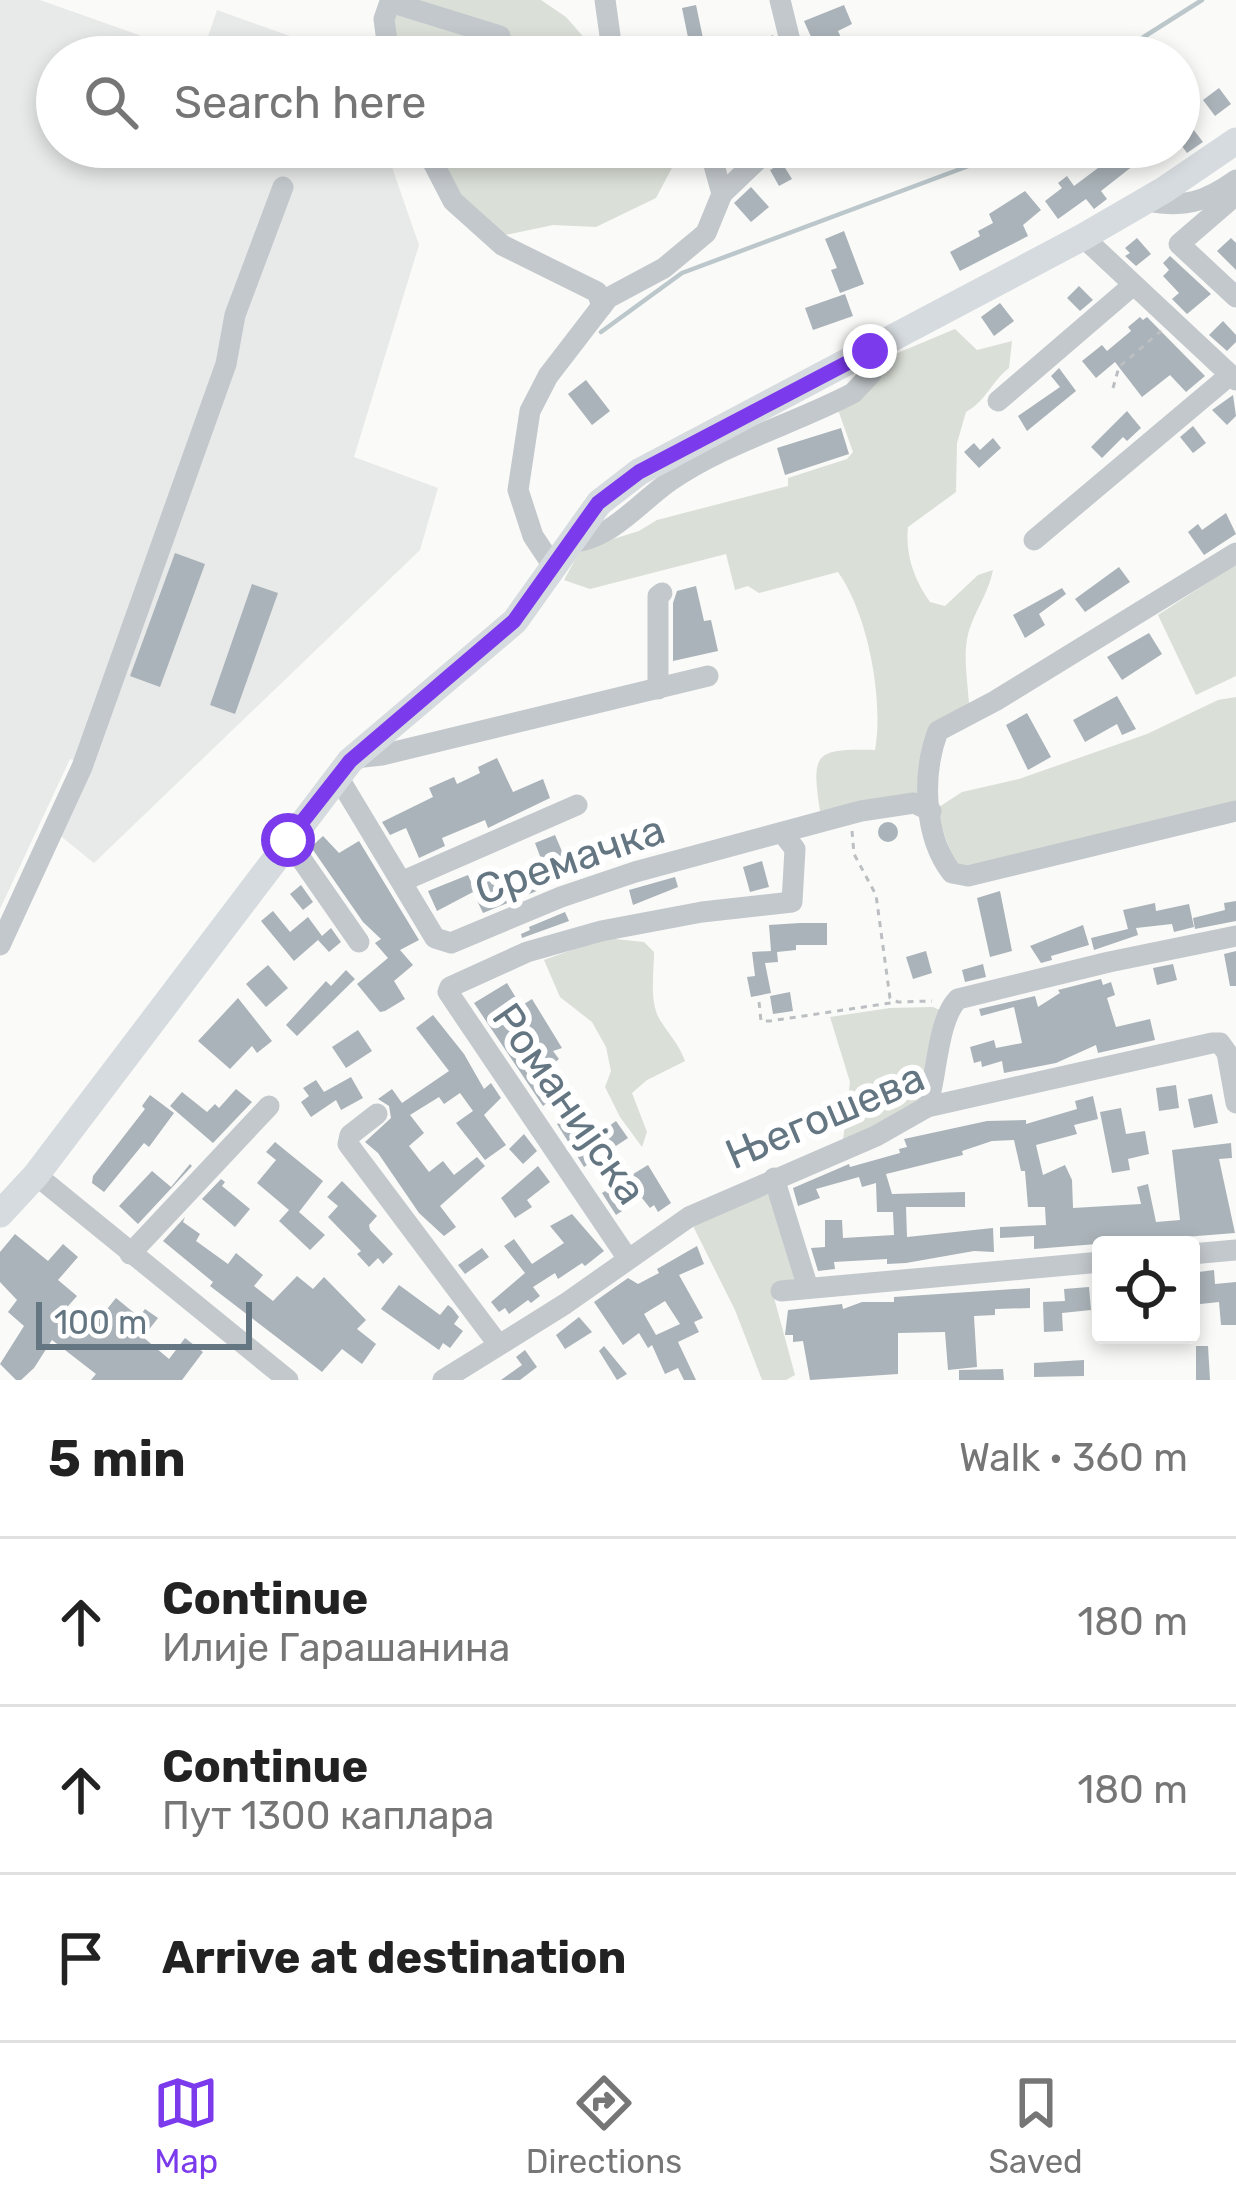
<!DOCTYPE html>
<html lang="en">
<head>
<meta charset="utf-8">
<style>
	body { margin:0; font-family:Rubik,sans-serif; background:#f2f2f2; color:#222 }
	.controls { position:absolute; right:36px; bottom:36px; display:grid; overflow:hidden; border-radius:12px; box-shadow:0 6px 18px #0003 }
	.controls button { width:108px; height:108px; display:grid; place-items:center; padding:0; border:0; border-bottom:3px solid #e0e0e0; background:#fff; color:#222; font:60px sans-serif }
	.scale { position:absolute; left:36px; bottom:30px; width:216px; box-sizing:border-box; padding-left:12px; border:6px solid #657683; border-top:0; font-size:33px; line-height:42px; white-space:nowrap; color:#657683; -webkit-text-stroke:9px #fff; paint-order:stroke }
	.stop { position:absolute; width:36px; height:36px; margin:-27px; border:9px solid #7c3aed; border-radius:50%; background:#fff }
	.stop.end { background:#7c3aed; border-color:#fff; box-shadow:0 3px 12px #0008 }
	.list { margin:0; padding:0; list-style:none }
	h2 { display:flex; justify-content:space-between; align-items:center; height:156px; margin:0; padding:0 48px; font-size:51px }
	h2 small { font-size:39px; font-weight:400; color:#767676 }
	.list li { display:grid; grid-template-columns:78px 1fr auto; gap:36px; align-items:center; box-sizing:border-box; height:168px; padding:0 48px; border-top:3px solid #e0e0e0 }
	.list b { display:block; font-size:45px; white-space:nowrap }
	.list p { margin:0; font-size:39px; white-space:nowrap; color:#767676 }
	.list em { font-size:39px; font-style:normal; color:#767676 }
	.icon { flex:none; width:66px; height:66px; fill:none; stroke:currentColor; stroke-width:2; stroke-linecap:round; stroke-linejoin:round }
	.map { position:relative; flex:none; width:1236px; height:1380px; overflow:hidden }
	.search { position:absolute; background:#fff; box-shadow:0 6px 18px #0003; left:36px; right:36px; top:36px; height:132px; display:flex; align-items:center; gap:30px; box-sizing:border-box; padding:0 42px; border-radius:66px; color:#767676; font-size:45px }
	.sheet { height:660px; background:#fff }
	nav { display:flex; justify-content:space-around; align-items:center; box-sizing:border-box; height:168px; border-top:3px solid #e0e0e0; background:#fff; font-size:33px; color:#767676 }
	nav a { display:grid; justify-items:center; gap:6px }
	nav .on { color:#7c3aed }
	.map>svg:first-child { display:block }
	.built { fill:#e8e9e9 }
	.green { fill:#dadfd7 }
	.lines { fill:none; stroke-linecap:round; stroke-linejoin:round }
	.stream { stroke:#bbc7cb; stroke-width:4.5 }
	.building { fill:#aab3b9; fill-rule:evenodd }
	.path { stroke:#bbbfc2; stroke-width:3; stroke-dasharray:6 6; stroke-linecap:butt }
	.minor { stroke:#c3c8cc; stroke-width:21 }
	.major { stroke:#d6dbdf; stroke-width:27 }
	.route { stroke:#7c3aed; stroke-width:15 }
	.labels { text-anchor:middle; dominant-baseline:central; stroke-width:12; stroke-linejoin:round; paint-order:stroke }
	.street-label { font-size:42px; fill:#657683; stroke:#fff }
</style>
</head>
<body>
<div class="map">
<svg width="1236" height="1380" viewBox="0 0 1236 1380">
	<rect width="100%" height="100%" fill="#fafaf8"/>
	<path class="built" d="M0,0H40L201,57L217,10L349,57H57V147H385L419,245L354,457L438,488L420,550L94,863L58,834L85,763L70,759L0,909Z"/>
	<g class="green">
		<path d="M390,0H541L566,17L601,57H396Z"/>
		<path d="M428,147H683L656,198L596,227L553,225L505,235L456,197Z"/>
		<path d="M955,329L977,350L1012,341L1009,368C991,382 986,401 966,412L957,443L956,492L908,527C905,554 914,580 930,602L945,606L978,575L993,570C989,591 978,606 971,625C961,650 968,680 969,705L945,720L921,792L820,811C811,752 815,749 875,750C884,700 868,614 838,572L759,593L748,586L735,590L726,554L590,589L564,580L581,549L639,531L657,520L788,486V478L847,459L853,452L837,407L883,359Z"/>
		<path d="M1236,564V676L1196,695L1158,615Z"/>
		<path d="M1236,697V806L992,869L955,866L936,809L962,792L1019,779L1147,734L1218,700Z"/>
		<path d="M605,938L644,942L654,952C654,973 649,1002 660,1020C669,1035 679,1044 685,1061L647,1080L632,1093L647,1132L642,1147L620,1117L605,1087L611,1071L606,1047L592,1022L560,997L544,960Z"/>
		<path d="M933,1007L940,1010L925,1098L895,1118L843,1140L850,1082L830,1017L890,1008Z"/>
		<path d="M767,1194L773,1201L795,1278L773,1294L795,1375L786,1380H762L735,1310L693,1226Z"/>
	</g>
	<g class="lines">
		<g class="stream">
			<path d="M1112,57L1202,0"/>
			<path d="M601,332L682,273L971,165L994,147"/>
		</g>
	</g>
	<g class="building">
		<path d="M696,5L707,57H692L682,8Z"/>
		<path d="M844,5L852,24L838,31L850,57H820L804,21Z"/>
		<path d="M773,35L779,57H753L749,46Z"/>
		<path d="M1219,88L1231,104L1215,116L1203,100Z"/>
		<path d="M1179,125L1187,134L1193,129L1203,142L1187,153L1179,142Z"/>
		<path d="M1134,147H1157L1101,191L1107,199L1094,209L1086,199L1058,219L1045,201L1062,188L1058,183L1067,176L1074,186L1114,156L1117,160Z"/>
		<path d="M782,163L792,179L779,186L770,170Z"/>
		<path d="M751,187L769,207L751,222L734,203Z"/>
		<path d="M1025,191L1041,210L1023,225L1028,236L960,271L950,252L980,236L978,231L993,223L989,214Z"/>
		<path d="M844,231L864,284L840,293L831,270L837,268L825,239Z"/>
		<path d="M1137,238L1151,254L1136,266L1125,256L1130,253L1125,248Z"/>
		<path d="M1231,238L1236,243V270L1217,251Z"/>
		<path d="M1170,256L1211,294L1187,314L1172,299L1179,293L1163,276L1169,270L1163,263Z"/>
		<path d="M1079,286L1093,300L1080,311L1067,298Z"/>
		<path d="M845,294L853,316L813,330L805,308Z"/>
		<path d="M1000,303L1014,321L994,336L981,317Z"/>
		<path d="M1140,317L1143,320L1147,317L1205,376L1186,392L1170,375L1142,397L1115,362L1096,378L1082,361L1102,345L1107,351L1131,331L1128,327Z"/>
		<path d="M1223,321L1236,335V342L1227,351L1209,335Z"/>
		<path d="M1059,368L1076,391L1027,431L1018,416L1060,387L1051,376Z"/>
		<path d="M586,380L610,411L592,425L568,394Z"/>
		<path d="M1233,395L1236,416L1227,425L1212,410Z"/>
		<path d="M1127,411L1141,428L1127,441L1123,437L1102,458L1091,447Z"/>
		<path d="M1193,426L1206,443L1193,453L1180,437Z"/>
		<path d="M841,428L849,454L785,475L777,448Z"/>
		<path d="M993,438L1001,448L979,468L964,452L974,443L980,450Z"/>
		<path d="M1226,513L1236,534L1204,555L1188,532L1198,524L1202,530Z"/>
		<path d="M175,553L205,564L160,687L130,676Z"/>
		<path d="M1119,567L1130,582L1085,612L1075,599Z"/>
		<path d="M252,584L278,593L235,714L210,705Z"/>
		<path d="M696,586L704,621L711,620L718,651L673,661V603L677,591Z"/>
		<path d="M1062,588L1066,594L1039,614L1045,625L1025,638L1013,615Z"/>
		<path d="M1149,633L1162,654L1122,680L1107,657Z"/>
		<path d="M1117,696L1136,729L1122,735L1117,724L1085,742L1073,720Z"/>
		<path d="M1027,713L1051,757L1028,770L1006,725Z"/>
		<path d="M497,758L513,792L543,779L550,798L488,828L485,820L442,838L445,846L419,858L406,828L390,835L382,822L433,797L429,788L454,777L457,784L480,773L478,767Z"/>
		<circle cx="888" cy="832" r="10"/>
		<path d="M555,835L564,856L543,864L535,843Z"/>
		<path d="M323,836L339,853L359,841L419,940L400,950L413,965L394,981L405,999L385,1011L380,1012L357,984L388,958L375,943L381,939L363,922L311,847Z"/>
		<path d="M762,861L769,887L750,892L743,867Z"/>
		<path d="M498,869L504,882L543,869L549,886L483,913L473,892L437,911L428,891L468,875L471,882Z"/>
		<path d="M675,877L678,887L633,905L629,890Z"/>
		<path d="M301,885L313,902L303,910L290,894Z"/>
		<path d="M1000,891L1012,951L990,957L977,898Z"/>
		<path d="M1236,901V921L1195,929L1193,918L1225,910L1224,903Z"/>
		<path d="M1155,903L1156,911L1189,904L1194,927L1174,932L1172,924L1136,928L1138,935L1094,950L1091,938L1128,929L1123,910Z"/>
		<path d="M273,911L290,932L308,917L322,936L331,928L341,942L329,952L318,940L294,961L261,921Z"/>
		<path d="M565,912L569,921L522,938L521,934L530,930L529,927Z"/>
		<path d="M800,923H827V945H796V950L777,952L778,962L765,963L771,993L751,997L747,977L755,976L752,952L771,951L769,925Z"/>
		<path d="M1083,925L1089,945L1051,956L1052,960L1041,963L1030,946Z"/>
		<path d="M926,951L932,973L913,979L906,957Z"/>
		<path d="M1236,951V986H1230L1224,954Z"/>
		<path d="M983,964L986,977L965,982L962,970Z"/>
		<path d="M1173,964L1177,980L1157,985L1153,968Z"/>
		<path d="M268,965L288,988L266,1007L246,984Z"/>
		<path d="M346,970L355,979L297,1036L286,1025L326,981L331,986Z"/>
		<path d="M1101,979L1103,985L1111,982L1115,995L1107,998L1116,1027L1150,1019L1155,1040L1098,1053L1096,1045L1056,1063L1004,1073L1002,1061L982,1067L981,1061L974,1063L970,1047L994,1040L996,1048L1022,1043L1014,1007L981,1016L979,1009L1035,996L1038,1007L1060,993L1058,990Z"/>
		<path d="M507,983L521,1006L532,999L562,1048L553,1051L559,1059L544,1071L561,1098L550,1106L548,1102L543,1106L474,1003Z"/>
		<path d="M790,992L793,1011L773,1014L770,996Z"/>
		<path d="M238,998L272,1041L257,1053L252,1046L230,1069L198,1041Z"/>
		<path d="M433,1015L464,1054L484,1089L491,1083L501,1098L484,1115L506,1145L485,1160L456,1123L473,1111L460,1093L444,1104L439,1097L410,1115L424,1133L409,1146L429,1172L443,1161L454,1175L477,1157L485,1166L440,1206L456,1227L444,1236L419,1213L378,1153L365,1142L391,1118L389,1106L378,1099L392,1089L402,1103L449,1071L416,1028Z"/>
		<path d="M358,1030L372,1051L346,1068L332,1047Z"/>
		<path d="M351,1077L363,1098L341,1110L336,1100L311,1117L301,1102L309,1096L303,1088L316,1080L324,1092Z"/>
		<path d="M1176,1085L1179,1108L1159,1111L1156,1088Z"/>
		<path d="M236,1089L252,1102L213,1143L170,1106L182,1092L207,1112L215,1104L219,1108Z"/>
		<path d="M1212,1094L1218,1123L1194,1128L1188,1099Z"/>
		<path d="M150,1095L174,1113L149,1147L144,1143L104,1192L92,1183L93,1176L145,1109L142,1106Z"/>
		<path d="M1093,1096L1098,1119L1074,1125L1077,1134L1036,1145L1043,1175L1065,1165L1072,1180L1073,1208L1141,1204L1137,1187L1148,1184L1156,1222L1180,1220L1172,1150L1231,1143L1232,1158L1219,1159L1235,1233L1034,1249V1236L1000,1238V1227L1046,1225L1045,1207H1028L1025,1171H1021L1014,1140L992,1141L962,1151L963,1155L886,1174L892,1194L965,1192V1207H906L907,1237L993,1228L994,1252L974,1251L906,1263L887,1264V1259L834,1262L835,1269L818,1271L811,1248L825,1247V1220H842L843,1238L894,1235L893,1212H877L876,1183L862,1187L859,1177L816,1189L820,1198L798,1206L793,1188L849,1164L850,1167L900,1153L899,1149L907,1147L904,1139L987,1121L1026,1120V1124L1077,1109L1075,1101Z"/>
		<path d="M1121,1108L1126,1134L1145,1131L1149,1154L1128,1159L1130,1170L1112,1173L1100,1112Z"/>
		<path d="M569,1115L587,1142L616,1121L628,1138L584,1167L557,1124Z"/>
		<path d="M524,1134L537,1151L523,1164L509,1149Z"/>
		<path d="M275,1142L323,1181L299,1212L325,1235L310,1250L279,1221L289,1210L257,1183L276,1160L266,1152Z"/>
		<path d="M190,1164L192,1166L138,1224L119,1206L152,1171L171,1187Z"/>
		<path d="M648,1165L671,1203L658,1212L654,1205L650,1208L642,1198L616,1215L602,1193Z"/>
		<path d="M538,1166L550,1182L527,1200L532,1207L515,1218L501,1198Z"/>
		<path d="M221,1179L225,1182L222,1186L250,1209L235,1227L202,1199Z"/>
		<path d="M342,1181L377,1216L369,1225L370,1230L393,1254L383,1264L378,1258L369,1267L357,1254L361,1251L328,1217L338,1206L327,1197Z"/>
		<path d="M572,1214L604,1251L585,1266L582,1263L558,1279L555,1273L533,1287L540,1296L531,1303L528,1300L509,1314L505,1308L499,1312L491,1302L525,1273L504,1246L514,1239L532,1264L564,1243L550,1226Z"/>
		<path d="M185,1217L183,1222L200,1234L196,1241L228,1264L236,1253L263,1275L254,1286L273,1301L297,1276L313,1289L324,1277L366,1320L357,1329L376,1344L362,1364L342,1349L322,1372L210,1286L213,1282L163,1241Z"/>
		<path d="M15,1234L48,1261L63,1244L78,1257L58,1280L77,1296L62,1313L87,1334L116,1298L139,1317L145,1309L158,1318L143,1337L169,1359L185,1338L203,1352L182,1380H91L96,1374L52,1340L34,1368L21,1380H16L0,1364L24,1326L8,1312L17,1300L0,1282V1252Z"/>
		<path d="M697,1246L704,1264L679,1275L703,1318L694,1322L699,1332L678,1342L696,1380H684L678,1368L665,1374L652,1345L648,1348L639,1333L623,1345L594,1302L628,1278L638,1284L659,1273L657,1269ZM665,1301L680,1324L656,1335L644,1314Z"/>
		<path d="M482,1248L489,1257L465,1274L458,1265Z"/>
		<path d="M1214,1270L1215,1284L1236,1282V1325H1221L1219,1302L1191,1305V1273Z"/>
		<path d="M399,1285L440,1315L448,1305L452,1308L459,1317L454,1324L463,1331L450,1348L443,1343L439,1350L381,1309Z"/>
		<path d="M1089,1287L1091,1310L1062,1313L1063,1331L1044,1332L1043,1302L1065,1301L1064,1289Z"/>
		<path d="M1030,1288V1308L995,1309V1315L974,1316L977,1367L948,1370L945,1332L898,1333V1374L810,1380L803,1341L793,1342V1335H785L788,1310L842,1304L843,1309L862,1302H894V1297Z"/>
		<path d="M579,1317L592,1332L565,1349L556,1335Z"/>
		<path d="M604,1346L627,1374L617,1380L599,1351Z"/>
		<path d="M1196,1346H1208L1210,1380H1196Z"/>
		<path d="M525,1350L537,1367L520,1380H501L522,1365L516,1357Z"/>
		<path d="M1084,1360V1376L1034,1377V1363Z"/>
		<path d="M1003,1369L1004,1380H959V1370Z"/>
	</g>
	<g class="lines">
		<g class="path">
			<path d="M1113,388L1119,367L1161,331"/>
			<path d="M852,831L854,854L876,895L890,998L898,1002L932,1001"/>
			<path d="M759,1002L761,1021H770L897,1002"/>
		</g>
		<g class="minor">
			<path d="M605,0L613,57"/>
			<path d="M780,0L794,57"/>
			<path d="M389,57L384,19L390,2L500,36"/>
			<path d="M425,147L453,201L502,245L597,292L602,306"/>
			<path d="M722,194L771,147"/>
			<path d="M1236,195L1179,244L1236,297"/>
			<path d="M1147,201C1185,208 1205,202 1236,180"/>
			<path d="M1083,237L1236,380"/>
			<path d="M998,401L1132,286"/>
			<path d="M1034,540L1230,375"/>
			<path d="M569,543C612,539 636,505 670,481C725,443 794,424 853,393L871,374L870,351"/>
			<path d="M1236,553L995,701L938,731C922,773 923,836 952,873L968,876L1236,811"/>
			<path d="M553,566L533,536L518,490L530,411L548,376L608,298L664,268L706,233L722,194L709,147"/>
			<path d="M658,689V596L662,593"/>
			<path d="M354,758L382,755L708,676"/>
			<path d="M338,777L435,938L451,943L561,897L635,872L861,811L914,803L931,811"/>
			<path d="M288,840L359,942"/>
			<path d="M403,881L577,805"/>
			<path d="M0,945L82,767L226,364L235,315L283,187"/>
			<path d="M927,1107C937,1077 937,1020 958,999L1109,962L1236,936"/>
			<path d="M377,1114L350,1135L348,1144L498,1344"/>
			<path d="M36,1175L288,1380"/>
			<path d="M774,1178L808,1288"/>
			<path d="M130,1254L269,1106"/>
			<path d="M1191,1254L1236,1250"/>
			<path d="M628,1259L448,992L450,987L527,952L601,931L702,912L792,902L795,849L784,835"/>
			<path d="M781,1291L1101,1262"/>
			<path d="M443,1380L565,1304L689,1217L876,1136L927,1107L1212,1043H1220L1227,1053L1236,1103"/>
		</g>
		<path class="major" d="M0,1214L36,1175L350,761L515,621L599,503L639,472L1083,237L1164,190L1236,141"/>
	</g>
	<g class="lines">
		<path class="route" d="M288,840L350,761L514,621L598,503L639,472L870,351"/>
	</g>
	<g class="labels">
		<g class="street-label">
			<text transform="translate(570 860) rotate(-19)">Сремачка</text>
			<text transform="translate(569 1104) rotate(55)">Романијска</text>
			<text transform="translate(825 1116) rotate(-23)">Његошева</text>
		</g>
	</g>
</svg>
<div class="controls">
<button><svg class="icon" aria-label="locate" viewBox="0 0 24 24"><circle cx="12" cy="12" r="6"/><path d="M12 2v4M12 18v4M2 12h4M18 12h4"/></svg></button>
</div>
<div class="scale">100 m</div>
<div class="stop" style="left:288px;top:840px"></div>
<div class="stop end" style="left:870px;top:351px"></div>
<div class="search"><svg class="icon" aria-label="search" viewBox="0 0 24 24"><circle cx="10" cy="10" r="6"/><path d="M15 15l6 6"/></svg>Search here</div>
</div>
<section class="sheet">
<h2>5 min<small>Walk · 360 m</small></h2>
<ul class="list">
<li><svg class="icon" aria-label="ahead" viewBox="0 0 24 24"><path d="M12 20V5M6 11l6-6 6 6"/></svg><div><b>Continue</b><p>Илије Гарашанина</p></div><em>180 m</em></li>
<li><svg class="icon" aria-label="ahead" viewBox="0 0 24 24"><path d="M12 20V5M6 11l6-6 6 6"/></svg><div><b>Continue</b><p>Пут 1300 каплара</p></div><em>180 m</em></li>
<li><svg class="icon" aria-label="arrive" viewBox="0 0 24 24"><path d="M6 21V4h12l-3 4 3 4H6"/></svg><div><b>Arrive at destination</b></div></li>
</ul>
</section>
<nav>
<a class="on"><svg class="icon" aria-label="map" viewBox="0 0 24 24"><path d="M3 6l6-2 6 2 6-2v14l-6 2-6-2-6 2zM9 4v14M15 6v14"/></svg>Map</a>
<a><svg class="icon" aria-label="directions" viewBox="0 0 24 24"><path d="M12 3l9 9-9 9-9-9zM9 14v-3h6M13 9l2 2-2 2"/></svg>Directions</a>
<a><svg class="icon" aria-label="saved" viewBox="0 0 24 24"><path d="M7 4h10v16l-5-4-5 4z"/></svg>Saved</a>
</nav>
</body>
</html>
